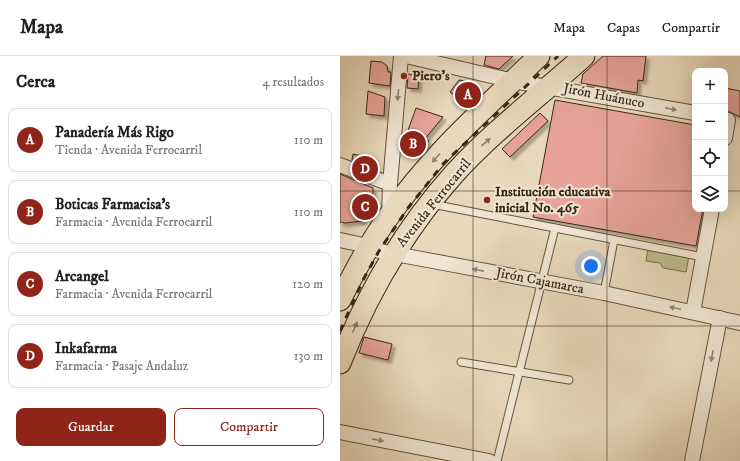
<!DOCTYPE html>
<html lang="es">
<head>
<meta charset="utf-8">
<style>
	body { margin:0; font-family:"IM FELL DW Pica",serif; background:#f2f2f2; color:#222 }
	.controls { position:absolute; right:12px; top:12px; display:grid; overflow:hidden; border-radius:8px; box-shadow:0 4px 16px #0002 }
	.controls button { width:36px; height:36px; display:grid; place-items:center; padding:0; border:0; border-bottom:1px solid #e0e0e0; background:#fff; color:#222; font:20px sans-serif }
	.you { position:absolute; left:251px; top:210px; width:14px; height:14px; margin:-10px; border:3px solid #fff; border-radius:50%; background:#1a73e8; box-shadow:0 0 0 6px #1a73e833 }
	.badge { display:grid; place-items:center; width:26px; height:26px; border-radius:50%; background:#8f2418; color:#fff; font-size:13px; font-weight:700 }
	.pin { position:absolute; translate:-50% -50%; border:2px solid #fff; box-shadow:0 1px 4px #0006 }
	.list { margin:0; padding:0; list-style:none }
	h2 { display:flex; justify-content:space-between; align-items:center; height:52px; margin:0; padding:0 16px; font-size:17px }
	h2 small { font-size:13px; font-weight:400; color:#767676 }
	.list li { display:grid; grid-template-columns:26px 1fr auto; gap:12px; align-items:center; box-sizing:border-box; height:64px; margin:0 8px 8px; padding:0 8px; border:1px solid #e0e0e0; border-radius:8px }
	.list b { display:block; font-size:15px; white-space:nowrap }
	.list p { margin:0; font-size:13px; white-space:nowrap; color:#767676 }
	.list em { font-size:13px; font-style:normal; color:#767676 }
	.actions { display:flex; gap:8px; padding:12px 16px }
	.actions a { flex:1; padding:9px 0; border:1px solid #8f2418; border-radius:8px; text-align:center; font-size:14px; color:#8f2418 }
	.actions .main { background:#8f2418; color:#fff }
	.icon { flex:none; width:22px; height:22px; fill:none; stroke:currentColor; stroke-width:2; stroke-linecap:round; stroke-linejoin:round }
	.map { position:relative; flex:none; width:400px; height:405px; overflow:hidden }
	header { display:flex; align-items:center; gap:24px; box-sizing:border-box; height:56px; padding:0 20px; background:#fff; border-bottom:1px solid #e0e0e0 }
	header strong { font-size:19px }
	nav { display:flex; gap:22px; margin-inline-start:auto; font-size:14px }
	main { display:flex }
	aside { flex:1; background:#fff }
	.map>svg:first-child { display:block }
	.green { fill:#bcbd8d; stroke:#7a7250 }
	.building { fill:#e7a39a; stroke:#392714; filter:url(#shadow) }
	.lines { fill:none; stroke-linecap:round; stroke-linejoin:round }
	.lane-casing { stroke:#65533e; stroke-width:9 }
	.street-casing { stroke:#65533e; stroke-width:16 }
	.primary-casing { stroke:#392714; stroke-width:23 }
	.lane { stroke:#f1e6d3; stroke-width:7 }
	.street { stroke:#f1e6d3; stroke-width:14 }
	.primary { stroke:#e9d8bc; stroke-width:21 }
	.rail { stroke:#392714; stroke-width:3; stroke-dasharray:7 7; stroke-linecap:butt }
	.oneway { fill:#958674 }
	.oneway2 { fill:#918068 }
	.grid { fill:none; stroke:#392714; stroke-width:1; stroke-opacity:0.55 }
	.poi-dot { fill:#8f2418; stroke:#f1e6d3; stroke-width:1.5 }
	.labels { text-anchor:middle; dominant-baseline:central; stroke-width:4; stroke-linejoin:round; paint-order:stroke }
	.poi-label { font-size:14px; font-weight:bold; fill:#392714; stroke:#f1e6d3; text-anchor:start }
	.street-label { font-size:14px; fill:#392714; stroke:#f1e6d3 }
</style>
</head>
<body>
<header>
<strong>Mapa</strong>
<nav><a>Mapa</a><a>Capas</a><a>Compartir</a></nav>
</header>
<main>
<aside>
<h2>Cerca<small>4 resultados</small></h2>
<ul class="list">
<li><span class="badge">A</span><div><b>Panadería Más Rigo</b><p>Tienda · Avenida Ferrocarril</p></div><em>110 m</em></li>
<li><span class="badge">B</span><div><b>Boticas Farmacisa's</b><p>Farmacia · Avenida Ferrocarril</p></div><em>110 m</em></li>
<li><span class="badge">C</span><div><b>Arcangel</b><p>Farmacia · Avenida Ferrocarril</p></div><em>120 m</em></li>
<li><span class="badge">D</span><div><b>Inkafarma</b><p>Farmacia · Pasaje Andaluz</p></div><em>130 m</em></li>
</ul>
<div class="actions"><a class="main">Guardar</a><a>Compartir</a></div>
</aside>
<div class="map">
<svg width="400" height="405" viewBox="0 0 400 405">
	<defs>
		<filter id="shadow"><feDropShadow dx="3.5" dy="3.5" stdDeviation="1" flood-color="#0004"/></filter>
	</defs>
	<rect width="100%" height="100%" fill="#e9d8bc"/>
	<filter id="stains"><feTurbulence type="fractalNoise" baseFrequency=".005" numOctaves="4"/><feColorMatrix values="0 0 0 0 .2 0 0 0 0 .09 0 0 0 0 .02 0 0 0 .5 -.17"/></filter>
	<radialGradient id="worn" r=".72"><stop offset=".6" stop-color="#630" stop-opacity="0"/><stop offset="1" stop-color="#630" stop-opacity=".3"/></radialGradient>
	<path class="green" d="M308,191L349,200L346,216L323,212L320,207L306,205Z"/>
	<g class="building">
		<path d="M146,0H173L159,13L144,9Z"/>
		<path d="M263,0H306L303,25L298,24L297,37L241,27L243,18Z"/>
		<path d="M31,5L42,6L47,10L48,16H51L50,30L29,27Z"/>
		<path d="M68,18L79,20L78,33L67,32Z"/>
		<path d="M119,24L131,26L135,32L125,47L110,36Z"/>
		<path d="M385,32L400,35V61L390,56H385Z"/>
		<path d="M28,35L45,41L44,60L26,58Z"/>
		<path d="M215,44L355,69V153H363L356,190L193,161Z"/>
		<path d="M76,52L103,61L84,84L89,85L79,96L62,92L63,79L66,80Z"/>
		<path d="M200,57L208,65L170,101L162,93Z"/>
		<path d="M13,98L31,102L29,111L12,104Z"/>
		<path d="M0,118L33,132V137L22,165L5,167L0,166Z"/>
		<path d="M24,281L52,288L48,304L19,297Z"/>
	</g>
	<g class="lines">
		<g class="lane-casing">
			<g id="lane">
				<path d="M92,148L363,201"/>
				<path d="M264,237L274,184"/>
				<path d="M121,306L229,324"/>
				<path d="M157,405L215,172"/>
			</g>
		</g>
		<g class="street-casing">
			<g id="street">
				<path d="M66,0L173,25L355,57"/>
				<path d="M385,82L388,64"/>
				<path d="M0,109L50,128"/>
				<path d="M49,159L50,128L61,0"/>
				<path d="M0,184L28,190L39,195L264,237L400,267"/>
				<path d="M353,256L372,153"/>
				<path d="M0,376L149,405"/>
				<path d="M352,405L380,262"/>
			</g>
		</g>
		<g class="primary-casing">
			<g id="primary">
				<path d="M0,244C15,215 30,186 49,160C91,99 146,51 199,0"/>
				<path d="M0,307C27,238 64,174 114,118C153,75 201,39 244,0"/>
			</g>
		</g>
		<use href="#lane" class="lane"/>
		<use href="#street" class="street"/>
		<use href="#primary" class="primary"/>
		<path class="rail" d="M0,275L23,224L39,195L68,152L104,107L218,0"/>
	</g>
	<defs><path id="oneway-solid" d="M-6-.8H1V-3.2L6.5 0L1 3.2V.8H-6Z"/></defs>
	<g class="oneway">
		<use href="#oneway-solid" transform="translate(58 39) rotate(95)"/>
		<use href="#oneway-solid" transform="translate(331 53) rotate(11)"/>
		<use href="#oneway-solid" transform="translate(138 214) rotate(-169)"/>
		<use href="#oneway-solid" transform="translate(335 252) rotate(-168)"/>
		<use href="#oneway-solid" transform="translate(372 300) rotate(101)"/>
		<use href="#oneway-solid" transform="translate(38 384) rotate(11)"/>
	</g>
	<g class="oneway2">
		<use href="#oneway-solid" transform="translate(146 86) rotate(-41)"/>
		<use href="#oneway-solid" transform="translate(96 102) rotate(132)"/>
		<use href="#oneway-solid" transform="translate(15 271) rotate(-66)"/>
	</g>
	<path class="grid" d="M133,0V405M267,0V405M0,135H355M385,135H400M0,270H400"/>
	<g class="poi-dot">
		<circle cx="64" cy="20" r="4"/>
		<circle cx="147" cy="144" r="4"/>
	</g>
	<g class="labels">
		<g class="poi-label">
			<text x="72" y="20">Piero's</text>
			<text x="155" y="136">Institución educativa<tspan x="155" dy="16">inicial No. 465</tspan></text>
		</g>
		<g class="street-label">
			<text transform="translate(264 40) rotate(11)">Jirón Huánuco</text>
			<text transform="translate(94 147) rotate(-51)">Avenida Ferrocarril</text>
			<text transform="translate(200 225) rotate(11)">Jirón Cajamarca</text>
		</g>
	</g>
	<rect width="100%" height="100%" filter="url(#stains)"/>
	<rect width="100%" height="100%" fill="url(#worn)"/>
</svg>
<div class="controls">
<button>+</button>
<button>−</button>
<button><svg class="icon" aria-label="locate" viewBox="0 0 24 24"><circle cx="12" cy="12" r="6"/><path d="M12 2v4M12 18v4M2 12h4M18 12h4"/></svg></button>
<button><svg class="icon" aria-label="layers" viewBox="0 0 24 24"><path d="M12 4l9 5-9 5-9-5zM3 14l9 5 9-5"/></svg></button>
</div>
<div class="you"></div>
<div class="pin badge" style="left:128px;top:39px">A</div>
<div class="pin badge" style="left:73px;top:88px">B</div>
<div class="pin badge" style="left:25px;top:151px">C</div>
<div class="pin badge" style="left:25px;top:113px">D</div>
</div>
</main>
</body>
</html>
